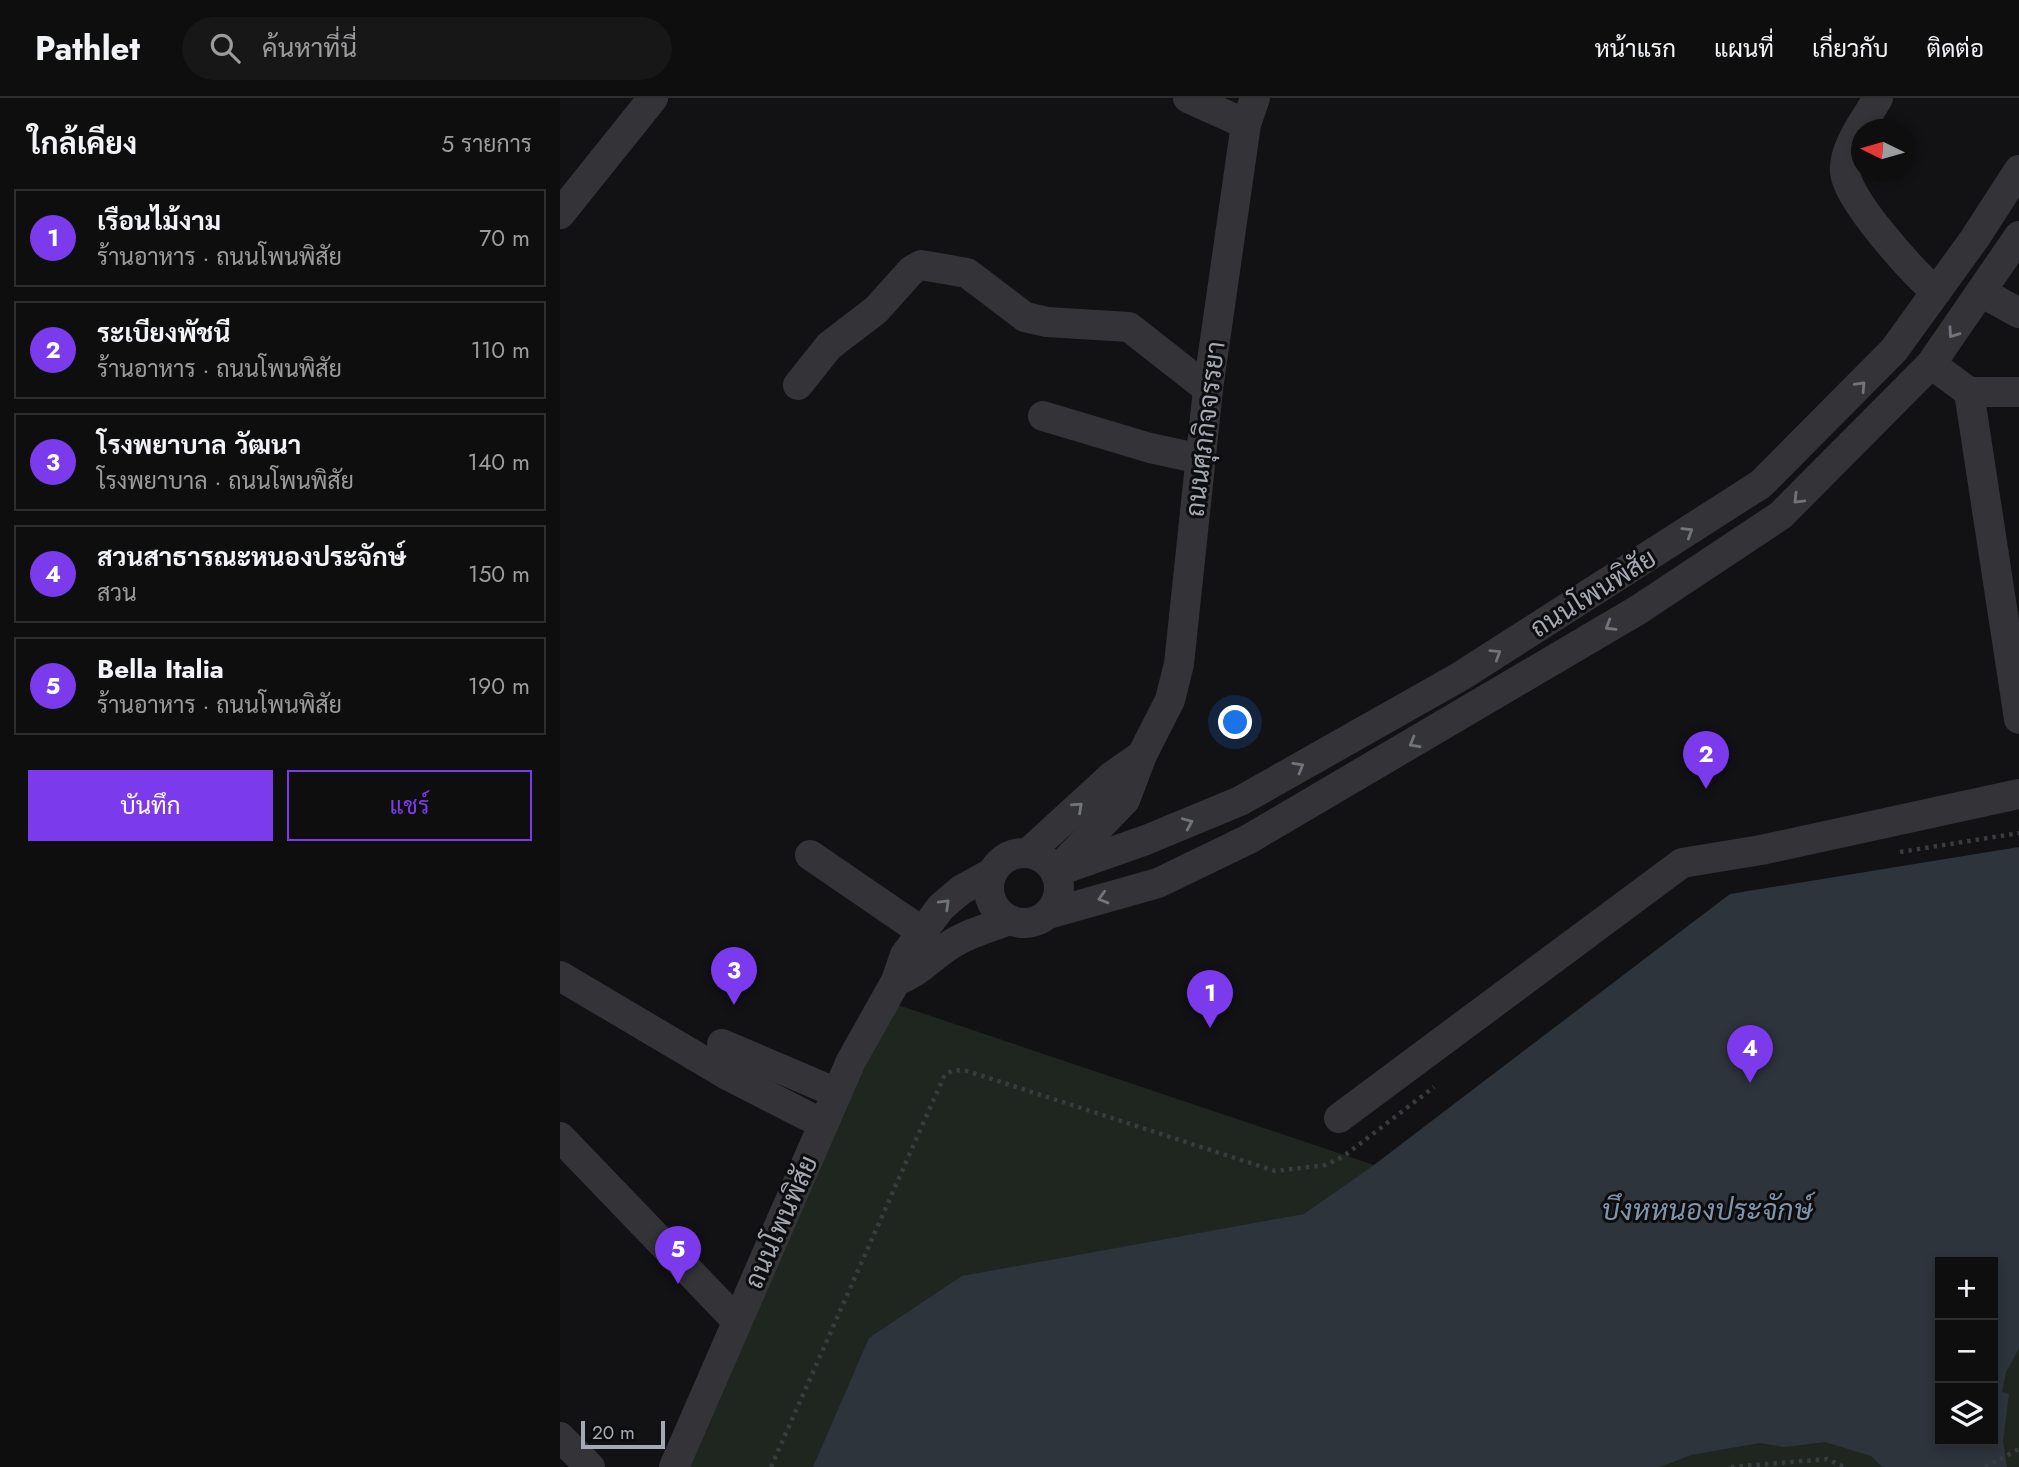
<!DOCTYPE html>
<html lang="th">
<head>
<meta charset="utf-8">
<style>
	body { margin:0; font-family:Jost,Sarabun,sans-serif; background:#171718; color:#f1f3f6 }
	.controls { position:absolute; right:21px; bottom:21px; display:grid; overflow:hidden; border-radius:0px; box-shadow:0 4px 10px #0003 }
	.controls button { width:63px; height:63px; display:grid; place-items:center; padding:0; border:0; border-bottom:2px solid #2e2e2f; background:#0e0e0f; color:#f1f3f6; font:35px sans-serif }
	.compass { position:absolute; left:1291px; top:21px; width:63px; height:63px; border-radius:50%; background:#0e0e0f; box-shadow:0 4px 10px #0003; rotate:275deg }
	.scale { position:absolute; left:21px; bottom:18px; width:84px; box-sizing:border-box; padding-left:7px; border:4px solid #a5a9b3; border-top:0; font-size:19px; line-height:24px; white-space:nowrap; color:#a5a9b3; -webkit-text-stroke:5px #0d0d0f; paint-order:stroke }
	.you { position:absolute; left:676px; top:625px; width:24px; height:24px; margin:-18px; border:5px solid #fff; border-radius:50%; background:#1a73e8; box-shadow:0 0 0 10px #1a73e833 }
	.badge { display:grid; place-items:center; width:46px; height:46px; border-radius:50%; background:#7c3aed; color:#fff; font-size:23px; font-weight:700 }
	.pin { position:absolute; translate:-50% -58px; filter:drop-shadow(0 2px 4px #0008) }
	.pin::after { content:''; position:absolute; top:37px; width:24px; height:21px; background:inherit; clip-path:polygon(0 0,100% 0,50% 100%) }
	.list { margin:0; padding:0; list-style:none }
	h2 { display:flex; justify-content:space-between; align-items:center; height:91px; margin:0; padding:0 28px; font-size:30px }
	h2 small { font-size:23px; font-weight:400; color:#9b9c9e }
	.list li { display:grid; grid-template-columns:46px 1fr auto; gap:21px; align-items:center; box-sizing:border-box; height:98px; margin:0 14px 14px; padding:0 14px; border:2px solid #2e2e2f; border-radius:0px }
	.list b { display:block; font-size:26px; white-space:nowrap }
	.list p { margin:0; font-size:23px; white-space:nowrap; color:#9b9c9e }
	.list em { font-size:23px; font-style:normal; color:#9b9c9e }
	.actions { display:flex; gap:14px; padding:21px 28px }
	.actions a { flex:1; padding:16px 0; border:2px solid #7c3aed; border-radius:0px; text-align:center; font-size:24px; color:#7c3aed }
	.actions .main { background:#7c3aed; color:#fff }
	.icon { flex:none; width:38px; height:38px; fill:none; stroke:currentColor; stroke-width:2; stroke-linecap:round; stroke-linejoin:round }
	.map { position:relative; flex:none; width:1459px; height:1369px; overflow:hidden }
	header { display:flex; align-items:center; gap:42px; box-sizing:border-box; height:98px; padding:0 35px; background:#0e0e0f; border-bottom:2px solid #2e2e2f }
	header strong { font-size:33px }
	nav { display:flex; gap:38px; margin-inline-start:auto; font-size:24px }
	.search { width:490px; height:63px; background:#171718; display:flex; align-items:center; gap:18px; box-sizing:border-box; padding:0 24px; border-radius:38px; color:#9b9c9e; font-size:26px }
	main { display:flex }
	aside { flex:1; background:#0e0e0f }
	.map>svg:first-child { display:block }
	.green { fill:#1f2620; fill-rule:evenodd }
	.water { fill:#2d343b; fill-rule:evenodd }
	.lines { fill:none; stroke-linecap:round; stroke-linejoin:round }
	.path { stroke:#3a3b3f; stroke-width:4.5; stroke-dasharray:3.5 5; stroke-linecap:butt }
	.minor { stroke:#343438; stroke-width:30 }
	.oneway { stroke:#72747c }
	.labels { text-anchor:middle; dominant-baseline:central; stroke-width:6; stroke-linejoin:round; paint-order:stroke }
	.street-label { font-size:26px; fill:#a5a9b3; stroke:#0d0d0f }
	.water-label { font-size:28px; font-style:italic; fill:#8094aa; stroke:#0d0d0f }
</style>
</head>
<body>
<header>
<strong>Pathlet</strong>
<div class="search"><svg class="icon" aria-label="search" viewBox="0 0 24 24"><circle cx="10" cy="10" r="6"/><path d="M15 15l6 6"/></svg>ค้นหาที่นี่</div>
<nav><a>หน้าแรก</a><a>แผนที่</a><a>เกี่ยวกับ</a><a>ติดต่อ</a></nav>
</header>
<main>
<aside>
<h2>ใกล้เคียง<small>5 รายการ</small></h2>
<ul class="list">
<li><span class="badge">1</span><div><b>เรือนไม้งาม</b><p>ร้านอาหาร · ถนนโพนพิสัย</p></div><em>70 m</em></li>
<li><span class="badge">2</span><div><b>ระเบียงพัชนี</b><p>ร้านอาหาร · ถนนโพนพิสัย</p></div><em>110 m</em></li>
<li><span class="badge">3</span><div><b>โรงพยาบาล วัฒนา</b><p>โรงพยาบาล · ถนนโพนพิสัย</p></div><em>140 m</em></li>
<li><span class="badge">4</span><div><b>สวนสาธารณะหนองประจักษ์</b><p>สวน</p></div><em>150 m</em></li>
<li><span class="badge">5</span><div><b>Bella Italia</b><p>ร้านอาหาร · ถนนโพนพิสัย</p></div><em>190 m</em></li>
</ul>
<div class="actions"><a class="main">บันทึก</a><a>แชร์</a></div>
</aside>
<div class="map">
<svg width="1459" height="1369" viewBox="0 0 1459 1369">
	<rect width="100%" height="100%" fill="#121214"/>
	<path class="green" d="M1459,756V1369H125L323,902L814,1067L1137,821ZM1380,1164H1433V1343H1380Z"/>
	<path class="water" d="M1459,749V1251L1446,1274L1442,1294L1449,1296L1443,1343L1447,1369H1322L1311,1358L1265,1344L1225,1349L1200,1345L1131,1357L1100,1369H253L309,1240L402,1178L744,1116L814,1067L1170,796ZM1380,1164H1433V1343H1380Z"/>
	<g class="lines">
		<g class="path">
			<path d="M1340,754L1459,735"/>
			<path d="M211,1369L385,976L395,972L407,973L715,1073L766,1067L784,1058L874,989"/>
			<path d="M1171,1369L1267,1361L1284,1369"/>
			<path d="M1425,1369L1459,1351"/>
		</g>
		<g class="minor">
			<path d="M628,0L686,26"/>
			<path d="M1318,0C1306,21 1283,49 1285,74C1287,102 1354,175 1376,194"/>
			<path d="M0,116L93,0"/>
			<path d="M1421,194L1459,215"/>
			<path d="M1371,266L1409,294L1459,621"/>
			<path d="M238,287L269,248L316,212L352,172L361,167L407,175L465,219L487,224L569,229L648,291"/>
			<path d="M1409,294H1459"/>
			<path d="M483,318L590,350L641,361"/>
			<path d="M468,755L552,678L582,657"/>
			<circle cx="464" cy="790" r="35"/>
			<path d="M250,757L361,833"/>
			<path d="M500,769L565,702L582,657L610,602L619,566L648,291L686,26L695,0"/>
			<path d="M495,774L586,742L680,703L901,578L1201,386L1334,252L1415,140L1459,72"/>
			<path d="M488,816L598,785L689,741L1078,512L1221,417L1371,266L1459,138"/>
			<path d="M0,878L169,978L263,1026"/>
			<path d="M336,883C359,874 367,863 387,849C406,836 428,830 450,822"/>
			<path d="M162,946L277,995"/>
			<path d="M779,1020L1122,765L1201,752L1459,696"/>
			<path d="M0,1039L177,1223"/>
			<path d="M0,1339L30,1369"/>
			<path d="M114,1369L291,963L336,883L345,857L381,809L401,792L432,775"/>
		</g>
	</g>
	<defs><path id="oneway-chevron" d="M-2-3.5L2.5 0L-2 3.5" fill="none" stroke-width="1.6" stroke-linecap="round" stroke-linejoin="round" transform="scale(1.75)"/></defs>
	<g class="oneway">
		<use href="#oneway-chevron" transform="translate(1393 235) rotate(125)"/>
		<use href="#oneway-chevron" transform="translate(1301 288) rotate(-47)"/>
		<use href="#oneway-chevron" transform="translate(1238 401) rotate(135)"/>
		<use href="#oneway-chevron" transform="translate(1128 434) rotate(-32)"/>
		<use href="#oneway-chevron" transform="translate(1050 528) rotate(149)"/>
		<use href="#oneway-chevron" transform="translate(936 556) rotate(-32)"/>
		<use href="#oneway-chevron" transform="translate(854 645) rotate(150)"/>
		<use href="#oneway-chevron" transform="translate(739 669) rotate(-30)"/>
		<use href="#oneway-chevron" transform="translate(518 709) rotate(-42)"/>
		<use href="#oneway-chevron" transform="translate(628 725) rotate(-23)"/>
		<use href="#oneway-chevron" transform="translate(543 800) rotate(164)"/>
		<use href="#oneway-chevron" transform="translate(385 806) rotate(-44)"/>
	</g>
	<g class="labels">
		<g class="street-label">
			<text transform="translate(645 331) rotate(-83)">ถนนศุภกิจจรรยา</text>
			<text transform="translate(1033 495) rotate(-32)">ถนนโพนพิสัย</text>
			<text transform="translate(221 1124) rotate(-66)">ถนนโพนพิสัย</text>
		</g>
		<g class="water-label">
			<text x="1147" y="1112">บึงหหนองประจักษ์</text>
		</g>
	</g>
</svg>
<div class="controls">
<button>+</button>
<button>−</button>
<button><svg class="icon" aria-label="layers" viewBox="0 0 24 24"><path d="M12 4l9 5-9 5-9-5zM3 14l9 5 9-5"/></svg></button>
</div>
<svg class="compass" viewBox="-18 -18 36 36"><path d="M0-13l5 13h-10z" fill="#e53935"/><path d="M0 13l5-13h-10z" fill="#9b9c9e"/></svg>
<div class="scale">20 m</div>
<div class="you"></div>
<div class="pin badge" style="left:650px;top:930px">1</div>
<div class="pin badge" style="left:1146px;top:691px">2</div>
<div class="pin badge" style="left:174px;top:907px">3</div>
<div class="pin badge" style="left:1190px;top:985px">4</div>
<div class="pin badge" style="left:118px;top:1186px">5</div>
</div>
</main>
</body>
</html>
